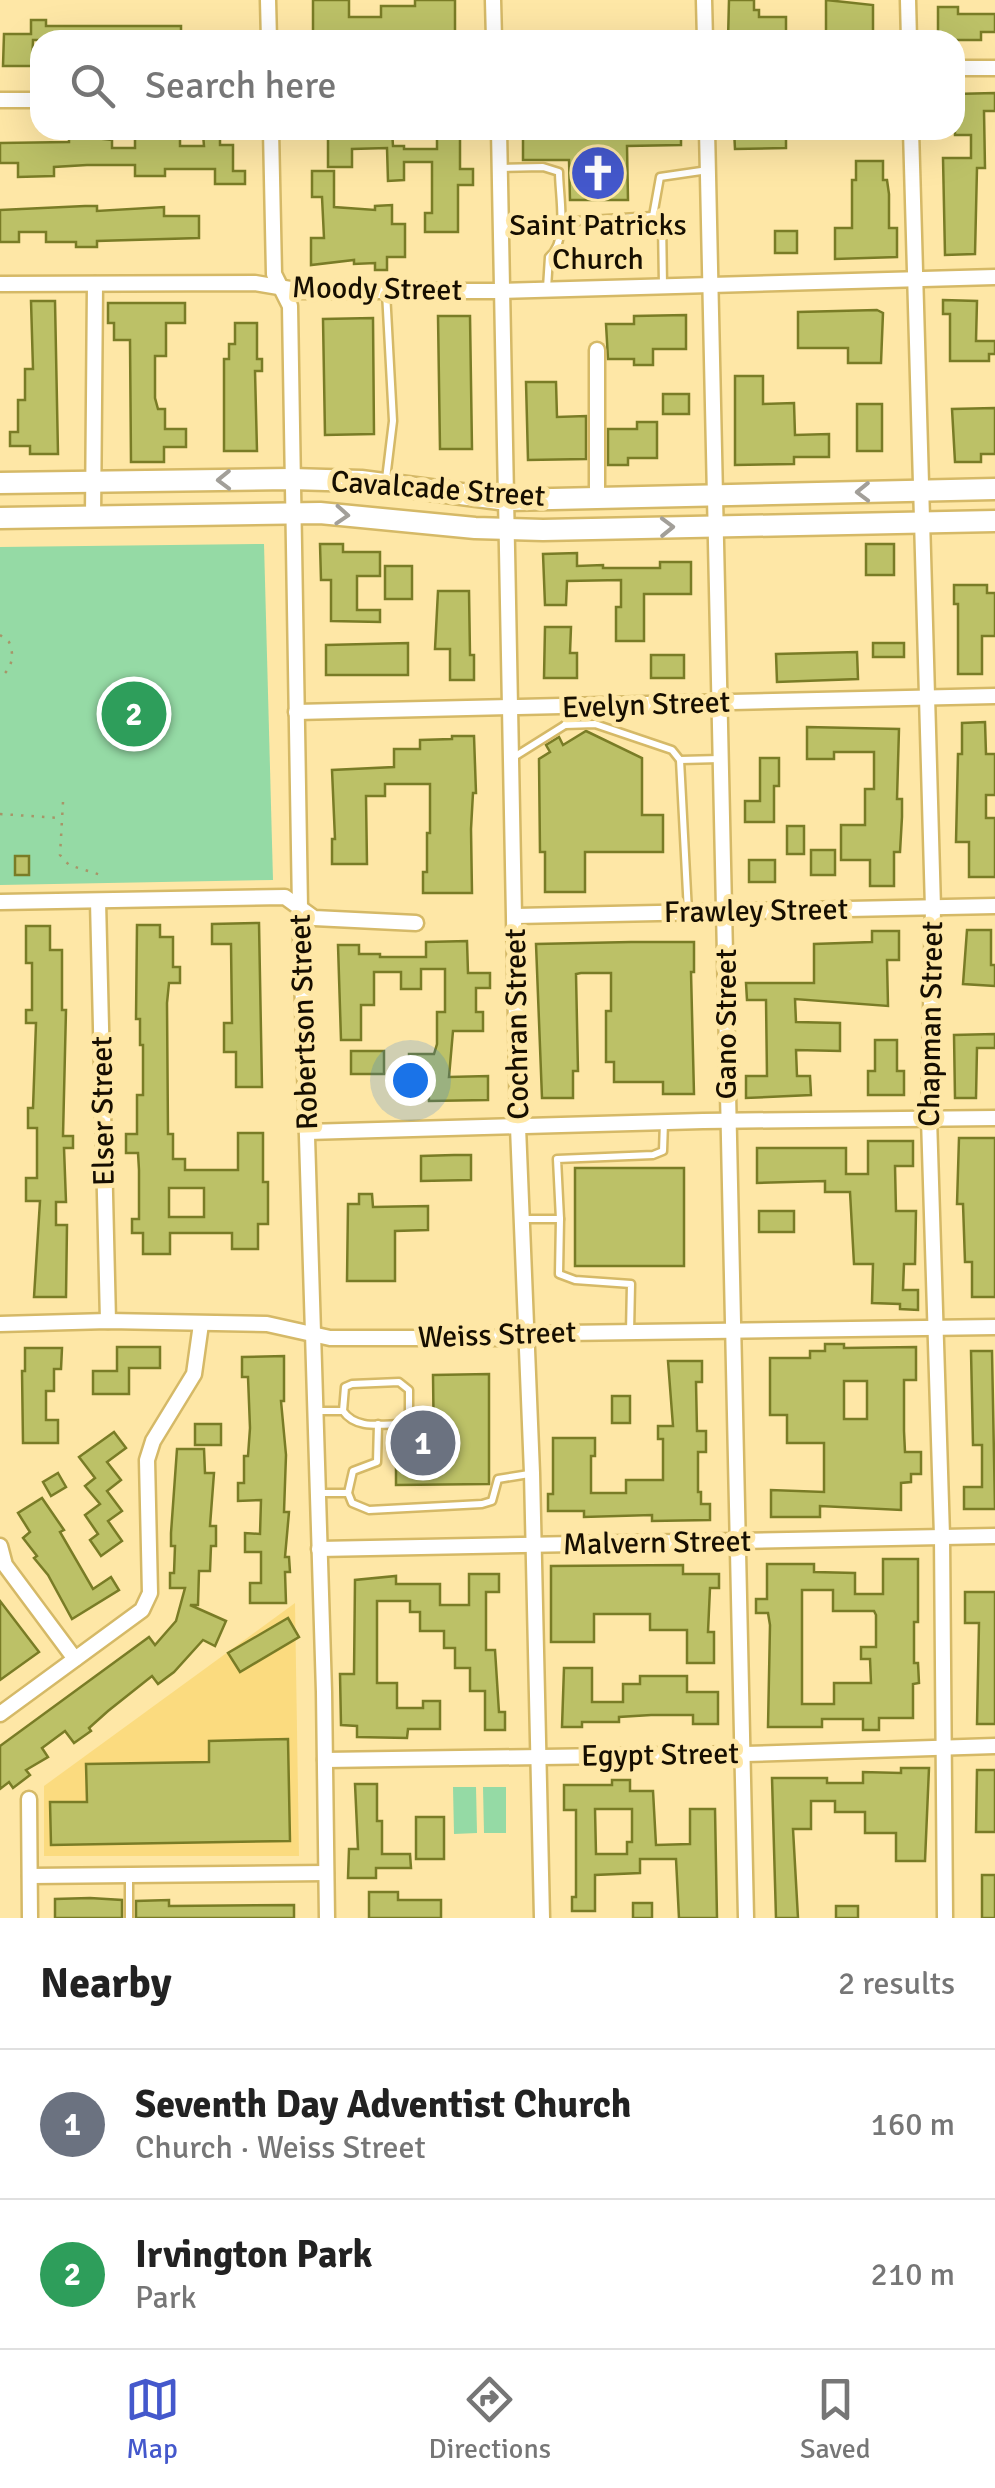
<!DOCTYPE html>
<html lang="en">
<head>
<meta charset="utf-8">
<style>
	body { margin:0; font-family:Signika,sans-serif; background:#f6f6f6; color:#222 }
	.you { position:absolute; left:410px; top:1080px; width:35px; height:35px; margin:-25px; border:8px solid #fff; border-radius:50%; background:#1a73e8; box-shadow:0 0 0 15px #1a73e833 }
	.badge { display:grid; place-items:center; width:65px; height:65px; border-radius:50%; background:#4458cc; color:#fff; font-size:32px; font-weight:700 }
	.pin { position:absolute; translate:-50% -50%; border:5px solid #fff; box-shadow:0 2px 10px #0006 }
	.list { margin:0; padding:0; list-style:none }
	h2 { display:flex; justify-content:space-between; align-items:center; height:130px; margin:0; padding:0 40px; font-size:42px }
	h2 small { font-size:32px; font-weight:400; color:#767676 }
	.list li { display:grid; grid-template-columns:65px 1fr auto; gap:30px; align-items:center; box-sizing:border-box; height:150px; padding:0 40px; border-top:2px solid #e0e0e0 }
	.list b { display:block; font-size:38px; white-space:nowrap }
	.list p { margin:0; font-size:32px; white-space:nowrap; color:#767676 }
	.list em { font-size:32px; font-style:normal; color:#767676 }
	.icon { flex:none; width:55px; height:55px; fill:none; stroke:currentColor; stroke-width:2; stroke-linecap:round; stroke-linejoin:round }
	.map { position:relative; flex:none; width:995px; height:1918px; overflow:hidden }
	.search { position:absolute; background:#fff; box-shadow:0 10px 40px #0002; left:30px; right:30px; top:30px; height:110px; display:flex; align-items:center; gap:25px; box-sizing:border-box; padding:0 35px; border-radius:30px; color:#767676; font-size:38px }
	.sheet { height:430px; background:#fff }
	nav { display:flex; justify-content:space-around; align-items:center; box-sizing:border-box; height:140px; border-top:2px solid #e0e0e0; background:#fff; font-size:28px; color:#767676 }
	nav a { display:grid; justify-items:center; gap:5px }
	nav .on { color:#4458cc }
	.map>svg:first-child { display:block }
	.built { fill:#fbdb7f }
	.green { fill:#95daa5 }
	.building { fill:#bcc167; stroke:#797c26; stroke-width:2.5; fill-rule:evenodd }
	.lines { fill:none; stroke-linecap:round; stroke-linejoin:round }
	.lane-casing { stroke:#d5b967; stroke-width:11 }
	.street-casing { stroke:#d5b967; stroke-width:19 }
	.secondary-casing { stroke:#d5b967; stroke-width:25 }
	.path { stroke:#a79568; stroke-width:2.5; stroke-dasharray:2.5 8; stroke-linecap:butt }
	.lane { stroke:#fff; stroke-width:6 }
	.street { stroke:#fff; stroke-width:14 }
	.secondary { stroke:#fff; stroke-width:20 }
	.oneway { stroke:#a29f99 }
	.labels { text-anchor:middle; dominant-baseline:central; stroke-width:10; stroke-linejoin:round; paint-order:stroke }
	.poi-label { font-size:30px; fill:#160e00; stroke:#fee7a6 }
	.street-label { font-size:30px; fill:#160e00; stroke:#fee7a6 }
</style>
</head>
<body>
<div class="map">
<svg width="995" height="1918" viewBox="0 0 995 1918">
	<rect width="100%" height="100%" fill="#fee7a6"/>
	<path class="built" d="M295,1603L299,1856H44V1786Z"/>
	<g class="green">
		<path d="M264,544L273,880L0,885V547Z"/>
		<path d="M453,1787H476L477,1833L454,1834Z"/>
		<path d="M483,1787H506V1833H484Z"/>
	</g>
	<g class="building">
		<path d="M313,0H349V17H381V6H415V0H455V40H313Z"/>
		<path d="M729,0H754V10H759V17H786V40H728Z"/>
		<path d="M826,0L873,5V38H826Z"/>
		<path d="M938,7H958V14H995V32H981V40H938Z"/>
		<path d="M31,20H46V26H181V40H33L32,66H3L4,34H31Z"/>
		<path d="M995,93V111H984L985,168H977L975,254L945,255L943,158H971V135H955V94Z"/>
		<path d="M328,130H392L393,146H404V149H437V134H460V169H473V185H458V232H425V213H432V162H404V180L388,181L387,148L352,149V167H328Z"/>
		<path d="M523,130H681V145L627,146L628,200H570L569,160H523Z"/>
		<path d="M734,130H786V148L735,149Z"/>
		<path d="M203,134H220V145H233V171H245V184H215V169H165V176H135V165H87L54,167V176L18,177V163H0V143L69,142V137H87L112,140V148H135V137H180V146H204Z"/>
		<path d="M856,161H883V180H887L889,194V228H897V257L835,259V228H852V180H856Z"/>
		<path d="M312,171H334V207L375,210V206L392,205V224H405V257H387V270H375V263L354,264V260L311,265V238H324L322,197H312Z"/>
		<path d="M85,206H97V211L164,207V216H199V238L97,241V247H76V242H46V232H19V242H0V210Z"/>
		<rect x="775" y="231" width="22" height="22"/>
		<path d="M943,300L977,301L976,341H995V354H989V361H950V314H943Z"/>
		<path d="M31,301H55L58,454H30V446H10V432H18V400H25V369H33Z"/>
		<path d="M108,303H185V323H166V356H155V398L158,409H165V429H186V447H164V462H131L130,340H114V323H108Z"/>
		<path d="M877,310L883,313L881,363H848V348H798V312Z"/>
		<path d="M686,315V349H653V365H634V359H608L606,324H634V316Z"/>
		<path d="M438,316H470L472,449H440Z"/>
		<path d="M373,318L374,434L325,435L323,319Z"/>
		<path d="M235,323H257V359H262V371H255L257,451H224V359H229V344H235Z"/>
		<path d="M735,376H763V404L794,403L795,435L829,434V457H794V464L735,465Z"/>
		<path d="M526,382H556L557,417L586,416V459L528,460Z"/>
		<rect x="663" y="394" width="26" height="20"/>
		<rect x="857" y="404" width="25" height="47"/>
		<path d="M995,408V454H981V462H955L952,409Z"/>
		<path d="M637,422H657V458H628V465H608V429H637Z"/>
		<path d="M320,544H343V552H380V576H357V610H380V622L331,621V580H321Z"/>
		<rect x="866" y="544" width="28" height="31"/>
		<path d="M577,553V566L603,565V568H660V562H691V594H644V641H616V607H621V580L567,581L566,605H545L543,554Z"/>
		<rect x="385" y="566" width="27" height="33"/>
		<path d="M954,585H987V593H995V636H982V674H958V604H954Z"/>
		<path d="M438,591H469L470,655H474V680H450V649H435Z"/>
		<path d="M545,627H571L570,653H577V678H544Z"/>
		<path d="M408,643V675H326V645Z"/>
		<rect x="873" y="643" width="31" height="14"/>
		<path d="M857,652L858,679L777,682L776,654Z"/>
		<rect x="651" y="655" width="33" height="23"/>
		<path d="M985,722L986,754H995V795H986V818H995V877H969V842H956L958,754H962V723Z"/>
		<path d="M807,727L899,729L897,799H902V817L900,852H894V886H870V860H841V825H865V789H874V752H834V759H807Z"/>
		<path d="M586,731L642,758V815H663V852H585V892H545V852H540L539,759L550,752L546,745L559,737L563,745Z"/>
		<path d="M452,736H474L476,793H473L471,829L472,893H423V872H427V833H430V784H385V796H366L367,864H332V839H335L332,770L394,767V749H420V740L452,739Z"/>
		<path d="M760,758H779V786H774V822H745V801H760Z"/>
		<rect x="787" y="826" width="17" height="28"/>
		<rect x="811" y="850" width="24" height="25"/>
		<rect x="15" y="856" width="14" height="19"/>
		<rect x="749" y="860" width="26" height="22"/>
		<path d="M259,923L262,1087H236V1052H224V1023H232L231,944H212V924Z"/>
		<path d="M137,925H160V937H173V967H180V983H169L167,1003L168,1134H173V1159H185V1170H238V1133H263V1182H268V1224H258V1249H232V1233H170V1254H143V1233H132V1219H139V1170L138,1153H126V1134H137V1095H143V1045H140V1019H136ZM169,1188H204V1217H169Z"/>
		<path d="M26,926H50V950H62V1010H66L63,1136H73V1148H64L66,1202H56V1225H67L66,1297H34L40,1201H26V1178H37V1128H28V1108H33L36,1023H26V1010H32V963H26Z"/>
		<path d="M967,930H991V965H995V986L963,984Z"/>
		<path d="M872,931H899V960H887L888,1006L795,999L796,1022L840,1023V1051L796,1050L797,1076H810L811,1095L746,1098V1076H767L766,1000H747L746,983H814V944L872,942Z"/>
		<path d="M467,941L468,973H490V988H476V1012H483V1031H453L449,1077L488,1076V1100L429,1101L428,1074H409V1054H434L437,1044V1012H445V969H421V989H401V972H374V1005H361V1040H341L338,945H359V954H380V957H426V942Z"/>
		<path d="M631,942H694V972H691L694,1094H663V1082H614V1062H606V1011H611V973H581L576,974L578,1071H573V1098H542L536,944Z"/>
		<path d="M995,1034V1048H977L976,1098H955L954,1035Z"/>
		<path d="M875,1040H897V1071H904V1095H868V1071H875Z"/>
		<rect x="351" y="1051" width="33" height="23"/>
		<path d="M959,1138H995V1297H972V1262H965L963,1204H957Z"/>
		<path d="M868,1141H913V1166H895L896,1211H916L915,1264H904L903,1290H918V1310L900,1309V1304L872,1303L873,1264H854L850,1192H825V1181L757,1183V1148H846V1174H868Z"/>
		<path d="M454,1155H471V1180L421,1181V1156Z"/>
		<rect x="575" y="1168" width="109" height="98"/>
		<path d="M359,1194H372L373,1207L428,1206V1230L395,1231V1281H347L348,1204H359Z"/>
		<rect x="759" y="1211" width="35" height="21"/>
		<path d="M825,1344H844V1348L916,1347V1380H904V1431L905,1452H921V1474H911V1482L901,1483V1510L820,1506V1517H771V1490L824,1492V1443H787V1415H770V1358H810V1351H825ZM844,1381H867V1419H844Z"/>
		<path d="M117,1347H160V1368H129V1394H93V1371H117Z"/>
		<path d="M25,1348H62L61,1369H54V1391H46V1420H58V1443H23L22,1371H25Z"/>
		<path d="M971,1351H992L995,1509H964V1487H982V1445H973Z"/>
		<path d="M284,1356V1401H281L286,1455L284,1512H289L285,1557H289L290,1572H285L286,1603H250V1583H261V1552H245V1533L260,1534L261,1500L238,1501V1483H244V1456H248L250,1428L248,1377H242V1357Z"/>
		<path d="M668,1361H702V1382H696L697,1431H706V1452H698V1492H701V1504H710V1520L652,1521V1515L584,1517V1511H548V1494H553V1438H595V1456H591V1493H626V1480H663V1439H658V1426H673Z"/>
		<path d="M489,1374V1484L396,1485V1455H434L433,1375Z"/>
		<rect x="612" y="1396" width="18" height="27"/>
		<rect x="195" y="1424" width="26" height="21"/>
		<path d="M114,1432L126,1448L107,1462L121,1480L107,1491L122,1511L108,1521L122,1541L101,1556L90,1540L98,1534L85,1515L100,1504L85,1486L95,1478L79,1457Z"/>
		<path d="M177,1449H204L205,1473H214L210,1526H216V1546H211L210,1571H199L198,1605H190L226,1621L215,1646L203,1640L174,1672L158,1684L152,1676L108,1711L89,1728L91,1731L74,1743L65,1731L42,1748L48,1757L26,1770L30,1775L13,1788L9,1782L0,1789V1746L149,1637L155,1645L176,1621L185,1588H170V1573H174L175,1546H171V1533Z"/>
		<path d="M58,1473L66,1487L51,1496L43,1482Z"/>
		<path d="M42,1498L64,1530L60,1532L93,1589L111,1577L119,1590L72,1619L48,1575L34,1558L37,1556L23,1538L30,1532L18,1513Z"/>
		<path d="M883,1559H918V1622H914V1663H918L919,1683L913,1684V1718H879V1730H863V1719H822V1727H768L770,1625L768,1613H756V1599H767V1564H814V1572L855,1573V1594H883ZM802,1590H833V1611H874L876,1615V1647H861V1659H870L871,1683H834V1704H802Z"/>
		<path d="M683,1565V1574H719V1588H710L708,1632H714V1663H687V1630H650V1614H594V1642H551V1566Z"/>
		<path d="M469,1574H499V1592H486V1650H495L499,1712H505V1730H485V1691H470V1668H455V1648H444V1631H420V1612H410V1601H377V1683H397V1708H423V1701H440V1729H408L407,1738L357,1737V1726L341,1725L340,1674H354L355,1580L396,1576V1584H440V1605H469Z"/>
		<path d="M965,1592H995V1724H977L979,1623H965Z"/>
		<path d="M0,1601L39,1652L0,1680Z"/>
		<path d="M288,1618L299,1637L240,1672L228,1653Z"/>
		<path d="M564,1668H592V1702H623V1684H640V1676H687V1692H718V1724H693V1715H651L619,1717V1722H582V1727H562Z"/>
		<path d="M288,1739L290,1841L51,1845L50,1802H87L86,1764L209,1762V1741Z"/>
		<path d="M901,1768H929L925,1861H896V1833H865V1812H835V1801H811V1829H793L798,1918H776L772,1778H827V1783H863V1772L901,1773Z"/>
		<path d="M977,1770H995V1832H976Z"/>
		<path d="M612,1780H630V1791H653L656,1845L690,1844V1809H715L717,1918H679L676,1859H640V1873L595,1875V1911H572V1897H576V1810H564V1785H612ZM595,1809H632V1842H627V1854H596Z"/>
		<path d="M355,1784H377V1821H382V1854H410L411,1868H376V1878H348L349,1849H358Z"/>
		<rect x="416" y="1817" width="28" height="42"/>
		<rect x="982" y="1875" width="13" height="43"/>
		<path d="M369,1892H398V1900H441V1918H369Z"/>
		<path d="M90,1898L122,1900V1918H55V1899Z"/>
		<path d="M169,1900V1906L294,1905V1918H136V1901Z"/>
		<rect x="633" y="1903" width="19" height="15"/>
		<rect x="836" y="1906" width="22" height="12"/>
	</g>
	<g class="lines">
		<g class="lane-casing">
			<g id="lane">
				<path d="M501,168L543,167L559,172C559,196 569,241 549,257L547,288"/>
				<path d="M653,216L660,177L708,170"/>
				<path d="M560,222L653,216L662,221L663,285"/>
				<path d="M386,292L393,421L386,479"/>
				<path d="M565,725L595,724L672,750L680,760L720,759"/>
				<path d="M514,757L565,725L577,707"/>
				<path d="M680,760L688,912"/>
				<path d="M524,1219H560L559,1274L575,1280L631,1284L630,1332"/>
				<path d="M560,1219L557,1159L653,1155L663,1151L664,1122"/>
				<path d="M316,1411H343C356,1430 382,1424 403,1424L409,1418V1390L399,1382L352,1384L345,1387L343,1411"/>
				<path d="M319,1493H348L352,1503L369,1510L482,1504L492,1501L498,1479L529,1474"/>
				<path d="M348,1493L353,1471L377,1462L378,1424"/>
				<path d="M129,1875V1918"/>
			</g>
		</g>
		<g class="street-casing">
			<g id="street">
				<path d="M268,0L269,40"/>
				<path d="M493,0L494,40"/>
				<path d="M704,0L705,40"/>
				<path d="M908,0L909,40"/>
				<path d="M955,68H995"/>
				<path d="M0,100H40"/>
				<path d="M271,130L274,274L290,306L300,908L324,1692L327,1918"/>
				<path d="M499,130L518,1127L532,1473L542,1918"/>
				<path d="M707,130L746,1918"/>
				<path d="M911,130L933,908L929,1118L942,1536L945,1918"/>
				<path d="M0,284L255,283L302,291H501L995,277"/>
				<path d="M597,350V498"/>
				<path d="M93,517L95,284"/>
				<path d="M296,712L995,696"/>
				<path d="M98,901L108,1321"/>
				<path d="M0,902L285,897L314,918L416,923"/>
				<path d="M516,916L995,906"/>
				<path d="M307,1132L703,1121L995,1118"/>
				<path d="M0,1324L108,1321L267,1324L330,1338H498L564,1333L995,1327"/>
				<path d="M0,1546L5,1565L75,1659"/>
				<path d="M319,1549L995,1536"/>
				<path d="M0,1714L142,1610L150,1593L147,1460L153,1441L194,1374L201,1324"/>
				<path d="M325,1760L745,1754L995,1746"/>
				<path d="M29,1799L30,1918"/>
				<path d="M30,1876L326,1873"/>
			</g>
		</g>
		<g class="secondary-casing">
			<g id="secondary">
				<path d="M0,483L291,479L361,481L507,500L995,489"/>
				<path d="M0,518L320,513L475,528L543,530L995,521"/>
			</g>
		</g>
		<g class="path">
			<path d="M0,635L9,642C15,656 12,668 0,678"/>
			<path d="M63,802L60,855L69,865L101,875"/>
			<path d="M0,814L60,818"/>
		</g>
		<use href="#lane" class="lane"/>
		<use href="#street" class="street"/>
		<use href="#secondary" class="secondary"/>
	</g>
	<defs><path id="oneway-chevron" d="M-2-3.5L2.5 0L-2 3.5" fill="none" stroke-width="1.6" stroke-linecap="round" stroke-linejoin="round" transform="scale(2.5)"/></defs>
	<g class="oneway">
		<use href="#oneway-chevron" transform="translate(224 480) rotate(179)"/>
		<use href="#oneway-chevron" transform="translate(863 492) rotate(179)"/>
		<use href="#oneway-chevron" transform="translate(342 515) rotate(4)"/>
		<use href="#oneway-chevron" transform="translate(667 527) rotate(-1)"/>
	</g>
	<defs>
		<g id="church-disc" transform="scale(2.875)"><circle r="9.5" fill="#4458cc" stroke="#fee7a6"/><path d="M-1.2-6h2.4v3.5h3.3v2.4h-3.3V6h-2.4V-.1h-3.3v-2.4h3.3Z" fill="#fff"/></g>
	</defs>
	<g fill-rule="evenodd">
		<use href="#church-disc" x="598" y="173"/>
	</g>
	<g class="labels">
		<g class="poi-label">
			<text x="598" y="225">Saint Patricks<tspan x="598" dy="34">Church</tspan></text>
		</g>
		<g class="street-label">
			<text transform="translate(377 289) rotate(1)">Moody Street</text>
			<text transform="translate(438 489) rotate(4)">Cavalcade Street</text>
			<text transform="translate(646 705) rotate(-2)">Evelyn Street</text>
			<text transform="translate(756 911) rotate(-1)">Frawley Street</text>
			<text transform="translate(304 1022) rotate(-92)">Robertson Street</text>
			<text transform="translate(517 1024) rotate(-91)">Cochran Street</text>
			<text transform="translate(726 1024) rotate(-90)">Gano Street</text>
			<text transform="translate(931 1024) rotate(-89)">Chapman Street</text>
			<text transform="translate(103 1111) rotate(-91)">Elser Street</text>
			<text transform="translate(497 1335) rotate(-2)">Weiss Street</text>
			<text transform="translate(657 1543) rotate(-1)">Malvern Street</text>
			<text transform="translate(660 1755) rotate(-1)">Egypt Street</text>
		</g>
	</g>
</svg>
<div class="you"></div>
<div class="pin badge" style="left:423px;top:1443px;background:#6b7280">1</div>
<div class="pin badge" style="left:134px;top:714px;background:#2e9e5b">2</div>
<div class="search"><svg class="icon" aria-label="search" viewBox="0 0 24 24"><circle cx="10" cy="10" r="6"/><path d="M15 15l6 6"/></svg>Search here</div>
</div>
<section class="sheet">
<h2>Nearby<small>2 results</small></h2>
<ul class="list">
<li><span class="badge" style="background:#6b7280">1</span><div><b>Seventh Day Adventist Church</b><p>Church · Weiss Street</p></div><em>160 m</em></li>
<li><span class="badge" style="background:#2e9e5b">2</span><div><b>Irvington Park</b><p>Park</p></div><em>210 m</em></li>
</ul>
</section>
<nav>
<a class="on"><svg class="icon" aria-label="map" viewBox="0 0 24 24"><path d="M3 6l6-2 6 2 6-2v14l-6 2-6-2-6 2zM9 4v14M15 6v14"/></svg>Map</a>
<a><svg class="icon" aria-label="directions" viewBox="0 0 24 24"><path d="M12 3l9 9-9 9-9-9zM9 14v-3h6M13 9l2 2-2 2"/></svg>Directions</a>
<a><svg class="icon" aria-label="saved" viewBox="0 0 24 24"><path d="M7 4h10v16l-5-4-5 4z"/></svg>Saved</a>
</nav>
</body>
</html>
